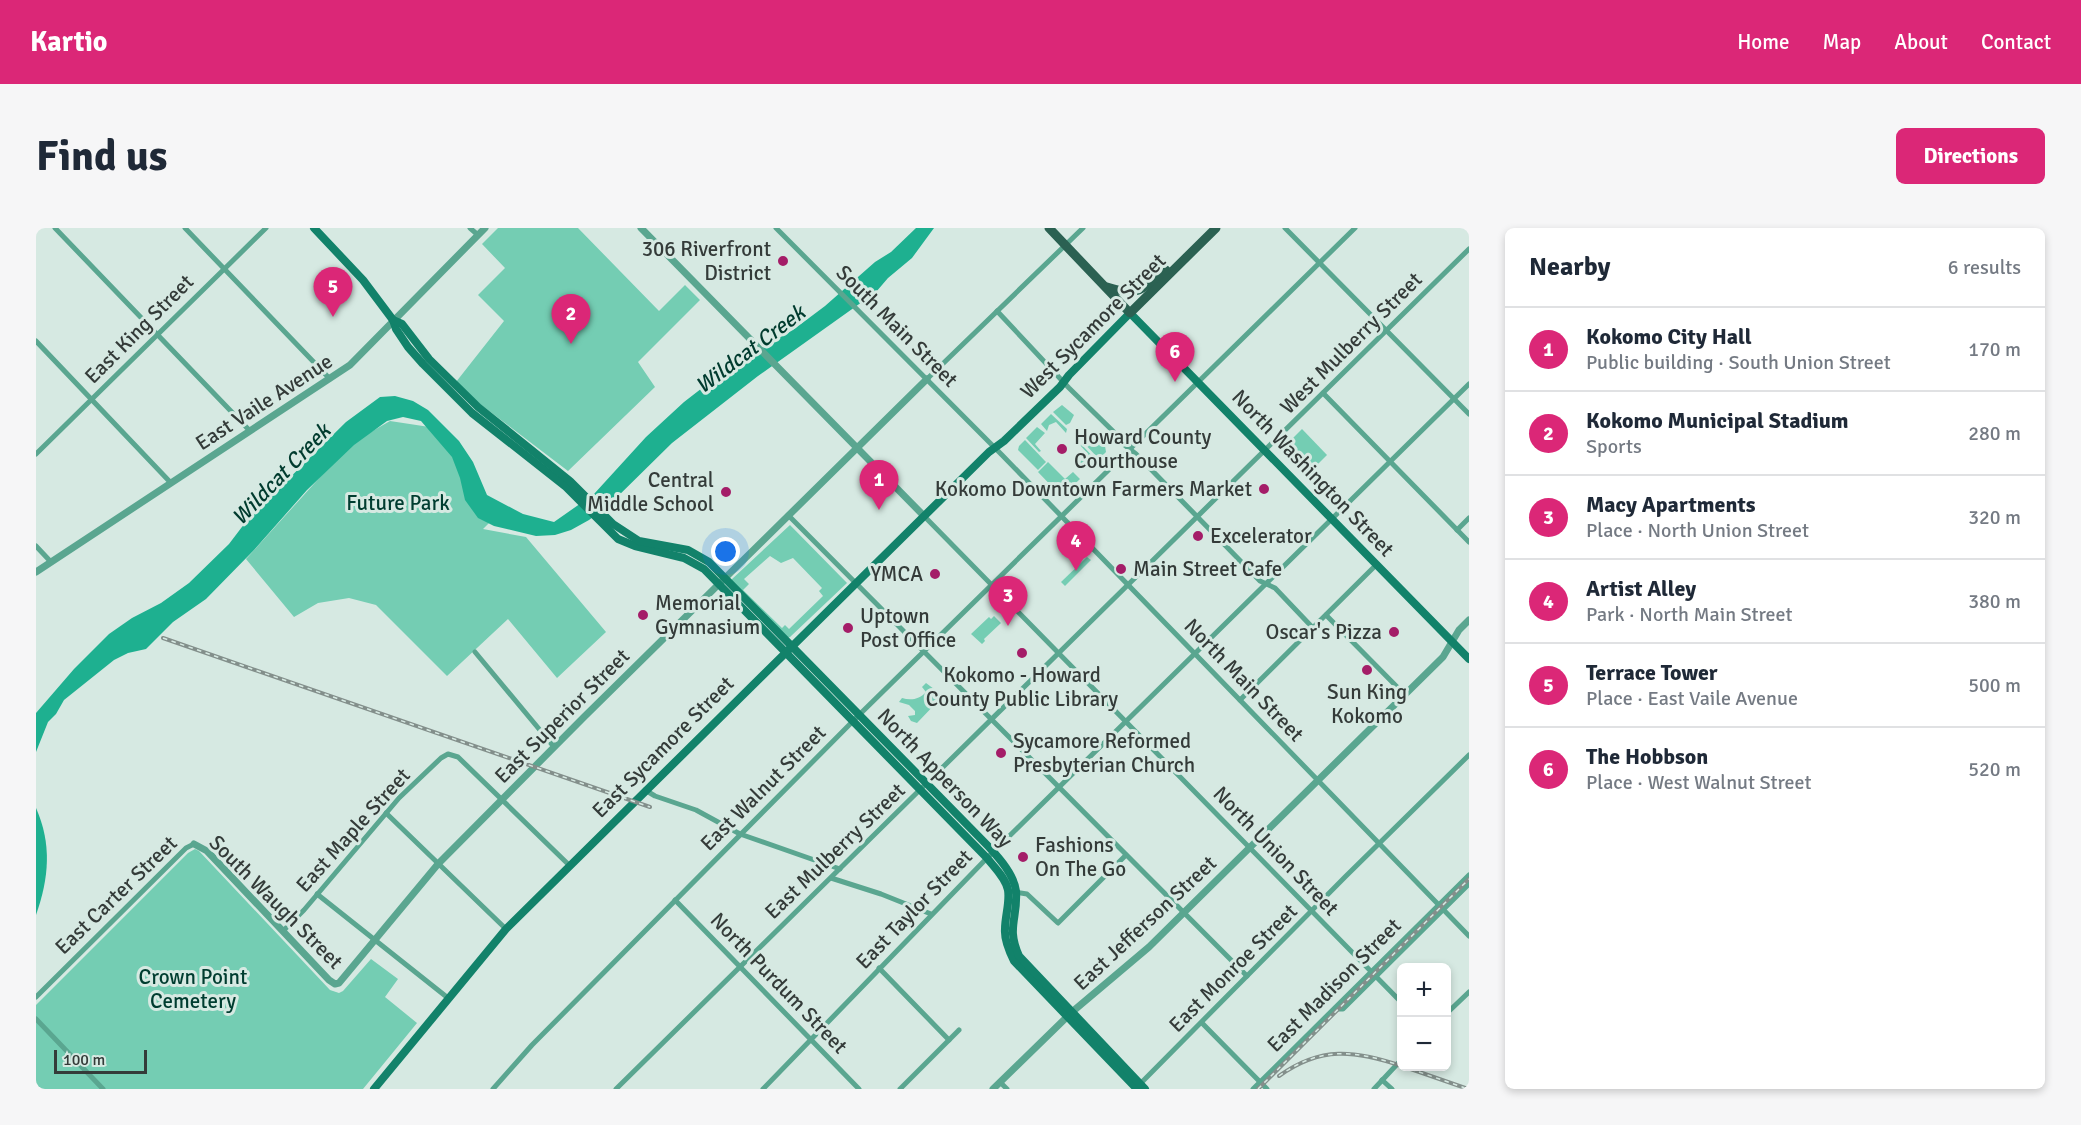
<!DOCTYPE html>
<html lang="en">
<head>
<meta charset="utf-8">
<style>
	body { margin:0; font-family:Signika,sans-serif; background:#f6f6f7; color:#1f2937 }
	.controls { position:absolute; right:18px; bottom:18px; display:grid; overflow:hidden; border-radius:9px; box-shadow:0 3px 9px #0003 }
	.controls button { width:54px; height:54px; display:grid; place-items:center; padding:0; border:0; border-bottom:2px solid #e0e1e3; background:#fff; color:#1f2937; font:30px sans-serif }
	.scale { position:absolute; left:18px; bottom:15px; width:93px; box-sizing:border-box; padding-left:6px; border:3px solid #343b39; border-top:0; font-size:16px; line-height:21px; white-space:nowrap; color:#343b39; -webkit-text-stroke:4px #d6e9e2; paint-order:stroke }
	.you { position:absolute; left:690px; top:324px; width:21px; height:21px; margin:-15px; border:4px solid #fff; border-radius:50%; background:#1a73e8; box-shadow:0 0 0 9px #1a73e833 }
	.badge { display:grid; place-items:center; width:39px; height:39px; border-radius:50%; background:#db2777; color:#fff; font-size:20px; font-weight:700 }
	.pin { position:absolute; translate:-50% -50px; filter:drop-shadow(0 2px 3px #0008) }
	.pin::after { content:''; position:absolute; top:32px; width:21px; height:18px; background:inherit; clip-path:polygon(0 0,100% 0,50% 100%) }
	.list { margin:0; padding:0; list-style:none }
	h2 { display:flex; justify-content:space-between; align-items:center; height:78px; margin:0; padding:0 24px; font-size:26px }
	h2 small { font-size:20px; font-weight:400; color:#747a83 }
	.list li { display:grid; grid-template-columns:39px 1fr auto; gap:18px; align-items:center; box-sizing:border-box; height:84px; padding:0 24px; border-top:2px solid #e0e1e3 }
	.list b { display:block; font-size:22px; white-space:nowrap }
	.list p { margin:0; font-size:20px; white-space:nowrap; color:#747a83 }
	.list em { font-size:20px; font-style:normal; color:#747a83 }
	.map { position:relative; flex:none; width:1433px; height:861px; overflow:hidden; border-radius:9px }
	header { display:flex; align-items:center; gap:36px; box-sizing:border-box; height:84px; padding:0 30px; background:#db2777; color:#fff }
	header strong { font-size:28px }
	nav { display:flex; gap:33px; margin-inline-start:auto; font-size:21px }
	.intro { display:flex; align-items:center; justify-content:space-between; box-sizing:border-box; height:144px; padding:0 36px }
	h1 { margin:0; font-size:42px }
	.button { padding:15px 27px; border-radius:9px; background:#db2777; color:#fff; font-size:21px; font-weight:700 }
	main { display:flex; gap:36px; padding:0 36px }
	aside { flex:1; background:#fff; border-radius:9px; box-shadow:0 3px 9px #0003 }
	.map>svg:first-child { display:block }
	.green { fill:#74cdb3; fill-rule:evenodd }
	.water { fill:#1eb090 }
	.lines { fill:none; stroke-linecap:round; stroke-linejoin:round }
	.minor { stroke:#5aa690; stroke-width:5 }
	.tertiary { stroke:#5aa690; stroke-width:7 }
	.secondary { stroke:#12826a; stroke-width:8 }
	.primary { stroke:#2b6152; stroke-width:9 }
	.rail-casing { stroke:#838f8b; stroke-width:4 }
	.rail { stroke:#d6e9e2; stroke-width:1.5; stroke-dasharray:4.5; stroke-linecap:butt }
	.poi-dot { fill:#a41d68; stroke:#d6e9e2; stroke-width:2 }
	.labels { text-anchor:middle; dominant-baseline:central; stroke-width:6; stroke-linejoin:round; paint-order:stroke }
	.poi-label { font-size:21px; fill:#343b39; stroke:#d6e9e2; text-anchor:start }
	.street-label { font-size:21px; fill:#343b39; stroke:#d6e9e2 }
	.park-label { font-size:21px; fill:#003d30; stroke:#d6e9e2 }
	.water-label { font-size:22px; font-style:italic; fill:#003b2e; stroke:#d6e9e2 }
</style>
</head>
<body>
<header>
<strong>Kartio</strong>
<nav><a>Home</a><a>Map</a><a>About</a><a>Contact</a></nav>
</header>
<div class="intro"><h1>Find us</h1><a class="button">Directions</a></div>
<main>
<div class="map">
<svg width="1433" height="861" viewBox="0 0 1433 861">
	<rect width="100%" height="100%" fill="#d6e9e2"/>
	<g class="green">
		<path d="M462,0H542L623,83L649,57L664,72L602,134L619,159L532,243L440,173L420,154L468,93L442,67L469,40L446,16Z"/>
		<path d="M1026,177L1038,187L1034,195L1030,197L1017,184Z"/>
		<path d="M1015,186L1031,201L1030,205L1020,194L1013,197L1011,203L1005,196Z"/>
		<path d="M354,193L400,200L459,289L447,301L490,309L570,404L521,450L472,391L411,448L340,377L313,370L282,375L258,389L210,331L314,216Z"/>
		<path d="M1001,199L1009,205L999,216L1005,223L1003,224L990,210Z"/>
		<path d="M1266,201L1291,227L1270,248L1244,223Z"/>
		<path d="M1052,204H1056L1069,218L1070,224L1063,231L1045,212L1046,207Z"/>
		<path d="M989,212L1010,234L1002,242L982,222L983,218Z"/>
		<path d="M1044,215L1061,233L1055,239L1053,234L1051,237L1045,239L1042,236L1052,226L1043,216Z"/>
		<path d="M1012,234L1029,251L1037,244L1044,251L1027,267H1024L1002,244Z"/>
		<path d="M754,297L811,355L754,409L751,410L695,352ZM734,328L745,335L757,330L786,360L783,363L787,368L753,401L749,397L746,400L707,362L713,356L708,351Z"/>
		<path d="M1051,329L1055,332L1029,358L1025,354Z"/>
		<path d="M958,388L965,395L948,411L949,413L946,416L935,406L953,389L955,391Z"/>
		<path d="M890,455L898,461L897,464L903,472L881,495L875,493L872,488L879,487V483L873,477L863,474L866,470C875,473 884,471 890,464L886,459Z"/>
		<path d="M159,621L163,623L294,762L303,765L307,763L335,731L362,751L349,769L381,795L327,861H0V777L152,625Z"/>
	</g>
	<g class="water">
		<path d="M880,0H898L876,30L852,50L840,64L722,148L636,215L572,278L553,292L535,302L519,307L500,308L458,298L442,290L429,272L424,250L416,229L385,193L367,189L351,193L318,217L271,262L218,322L170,371L137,394L110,421L92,425L78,432L28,472L20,486L12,494L0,524V485L38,441L73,406L96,390L125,375L153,355L193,316L212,291L310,194L344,169L359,168L377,173L392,182L423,213L437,234L451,267L487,286L518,294L558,266L610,209L648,174L670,157L686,149L710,129L757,102L789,78L839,34L855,24Z"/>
		<path d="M0,580C16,616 13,650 0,687Z"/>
	</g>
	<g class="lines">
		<g class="minor">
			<path d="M19,0L214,203"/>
			<path d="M149,0L294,151"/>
			<path d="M434,0L442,7"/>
			<path d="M740,0L966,227L1433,708"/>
			<path d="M1249,0L1433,186"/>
			<path d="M961,83L1033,160L1085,211L1086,215L1100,226L1224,353L1239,360L1277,400"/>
			<path d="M0,113L135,255"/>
			<path d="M891,151L1047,0"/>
			<path d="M1287,165L1433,314"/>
			<path d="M0,226L230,0"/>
			<path d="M752,287L1211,748"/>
			<path d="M888,288L1366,775"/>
			<path d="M1421,302L1433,290"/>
			<path d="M0,318L15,334"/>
			<path d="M1290,387L1369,467"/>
			<path d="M439,424L518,519"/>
			<path d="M1204,472L1341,336"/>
			<path d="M609,562L619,568L660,582L704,606L804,641"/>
			<path d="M350,585L470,701"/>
			<path d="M795,650L845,666L895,686"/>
			<path d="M978,664L991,666L1022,695L1090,627"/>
			<path d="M281,666L412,770"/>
			<path d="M639,672L823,861"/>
			<path d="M247,703L268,682L363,570L405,530L412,526L422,529L533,637"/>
			<path d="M843,740L913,812"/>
			<path d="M0,769L150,620L158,616"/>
			<path d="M1303,781H1307L1433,656"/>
			<path d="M1410,786L1433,764"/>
			<path d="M0,791L67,861"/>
			<path d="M1166,795L1231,861"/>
			<path d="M1346,852L1356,861"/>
			<path d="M964,854L971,861"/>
			<path d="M1103,857L1309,649L1433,527"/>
			<path d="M457,861L496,817L823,487L1319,0"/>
			<path d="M580,861L1433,21"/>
			<path d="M727,861L951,630L1433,156"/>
			<path d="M864,861L923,802"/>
			<path d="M1217,861L1433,647"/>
			<path d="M1338,861L1366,831"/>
		</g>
		<g class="tertiary">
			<path d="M605,0L888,288"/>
			<path d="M0,344L314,137L449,0"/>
			<path d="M158,616L171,623L293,752L299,756L303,755L402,636L548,489L891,151"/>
			<path d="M957,861L1036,784L1113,719L1407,429L1423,402L1433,392"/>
		</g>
		<g class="secondary">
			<path d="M278,0L327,52L357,92L360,101L372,119L387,136L436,185L529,258L582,311L599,318L648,330L668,341L951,630C958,639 970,650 972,662C974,675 969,688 969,701C968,712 973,723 978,733L1101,861"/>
			<path d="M357,92L366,96L393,131L442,179L534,253L577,296L603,313L652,322L673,334L953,619C964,631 978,647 980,663C982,691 970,699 983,728L1109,861"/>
			<path d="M338,861L470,701L953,224L968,213L1024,159L1033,147L1094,85L1433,431"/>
		</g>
		<g class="primary">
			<path d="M1013,0L1094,85L1180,0"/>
			<path d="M1071,59C1107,70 1102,61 1130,42"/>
		</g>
		<g class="rail-casing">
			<g id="rail">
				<path d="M127,410L614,579"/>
				<path d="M1366,838L1432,861"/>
				<path d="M1243,848C1285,818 1318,822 1366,838"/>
				<path d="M1222,861L1433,651"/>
			</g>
		</g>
		<use href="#rail" class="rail"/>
	</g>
	<g class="poi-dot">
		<circle cx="747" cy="33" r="6"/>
		<circle cx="1026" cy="221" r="6"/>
		<circle cx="1228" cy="261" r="6"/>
		<circle cx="690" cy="264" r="6"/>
		<circle cx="1162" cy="308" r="6"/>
		<circle cx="1085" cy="341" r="6"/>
		<circle cx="899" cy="346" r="6"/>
		<circle cx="607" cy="387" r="6"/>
		<circle cx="812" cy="400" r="6"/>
		<circle cx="1358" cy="404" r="6"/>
		<circle cx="986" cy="425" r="6"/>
		<circle cx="1331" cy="442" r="6"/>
		<circle cx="965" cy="525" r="6"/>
		<circle cx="987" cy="629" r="6"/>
	</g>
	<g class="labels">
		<g class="poi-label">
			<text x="735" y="21" text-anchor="end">306 Riverfront<tspan x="735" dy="24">District</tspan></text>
			<text x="1038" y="209">Howard County<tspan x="1038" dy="24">Courthouse</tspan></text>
			<text x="678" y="252" text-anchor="end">Central<tspan x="678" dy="24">Middle School</tspan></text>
			<text x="1216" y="261" text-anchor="end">Kokomo Downtown Farmers Market</text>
			<text x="1174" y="308">Excelerator</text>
			<text x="1097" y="341">Main Street Cafe</text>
			<text x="887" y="346" text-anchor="end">YMCA</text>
			<text x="619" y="375">Memorial<tspan x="619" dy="24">Gymnasium</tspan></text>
			<text x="824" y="388">Uptown<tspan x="824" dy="24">Post Office</tspan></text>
			<text x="1346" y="404" text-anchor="end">Oscar's Pizza</text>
			<text x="986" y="447" text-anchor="middle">Kokomo - Howard<tspan x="986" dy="24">County Public Library</tspan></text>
			<text x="1331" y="464" text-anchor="middle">Sun King<tspan x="1331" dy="24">Kokomo</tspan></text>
			<text x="977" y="513">Sycamore Reformed<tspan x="977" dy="24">Presbyterian Church</tspan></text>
			<text x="999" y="617">Fashions<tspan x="999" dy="24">On The Go</tspan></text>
		</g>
		<g class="street-label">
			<text transform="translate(861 98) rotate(45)">South Main Street</text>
			<text transform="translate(1057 98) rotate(-45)">West Sycamore Street</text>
			<text transform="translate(103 101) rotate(-45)">East King Street</text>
			<text transform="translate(1315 115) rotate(-45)">West Mulberry Street</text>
			<text transform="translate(228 174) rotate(-33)">East Vaile Avenue</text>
			<text transform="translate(1277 245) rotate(46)">North Washington Street</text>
			<text transform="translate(1208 452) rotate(46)">North Main Street</text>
			<text transform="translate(526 488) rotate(-45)">East Superior Street</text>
			<text transform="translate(627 519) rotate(-45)">East Sycamore Street</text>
			<text transform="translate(909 550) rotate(46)">North Apperson Way</text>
			<text transform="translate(727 560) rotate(-45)">East Walnut Street</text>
			<text transform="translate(317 602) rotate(-48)">East Maple Street</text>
			<text transform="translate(799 623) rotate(-44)">East Mulberry Street</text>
			<text transform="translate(1240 623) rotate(46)">North Union Street</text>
			<text transform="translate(80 667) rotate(-44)">East Carter Street</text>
			<text transform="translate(240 674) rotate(45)">South Waugh Street</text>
			<text transform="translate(878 681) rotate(-46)">East Taylor Street</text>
			<text transform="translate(1109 695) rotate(-43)">East Jefferson Street</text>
			<text transform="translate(1197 740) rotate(-45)">East Monroe Street</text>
			<text transform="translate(743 755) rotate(46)">North Purdum Street</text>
			<text transform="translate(1298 757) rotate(-45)">East Madison Street</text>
		</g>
		<g class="park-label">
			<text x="362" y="275">Future Park</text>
			<text x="157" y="749">Crown Point<tspan x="157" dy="24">Cemetery</tspan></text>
		</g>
		<g class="water-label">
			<text transform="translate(714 121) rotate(-37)">Wildcat Creek</text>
			<text transform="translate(245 246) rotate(-46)">Wildcat Creek</text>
		</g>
	</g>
</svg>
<div class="controls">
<button>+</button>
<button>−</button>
</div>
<div class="scale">100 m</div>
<div class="you"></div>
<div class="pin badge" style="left:843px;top:282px">1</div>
<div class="pin badge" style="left:535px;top:116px">2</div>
<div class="pin badge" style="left:972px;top:398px">3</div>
<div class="pin badge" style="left:1040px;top:343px">4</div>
<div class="pin badge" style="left:297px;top:89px">5</div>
<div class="pin badge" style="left:1139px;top:154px">6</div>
</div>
<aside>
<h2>Nearby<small>6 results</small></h2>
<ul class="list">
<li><span class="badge">1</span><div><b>Kokomo City Hall</b><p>Public building · South Union Street</p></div><em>170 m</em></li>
<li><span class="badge">2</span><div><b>Kokomo Municipal Stadium</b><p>Sports</p></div><em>280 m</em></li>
<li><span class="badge">3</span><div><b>Macy Apartments</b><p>Place · North Union Street</p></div><em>320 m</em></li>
<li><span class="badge">4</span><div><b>Artist Alley</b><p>Park · North Main Street</p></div><em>380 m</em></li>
<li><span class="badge">5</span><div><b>Terrace Tower</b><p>Place · East Vaile Avenue</p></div><em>500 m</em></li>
<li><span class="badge">6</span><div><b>The Hobbson</b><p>Place · West Walnut Street</p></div><em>520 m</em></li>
</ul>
</aside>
</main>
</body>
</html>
